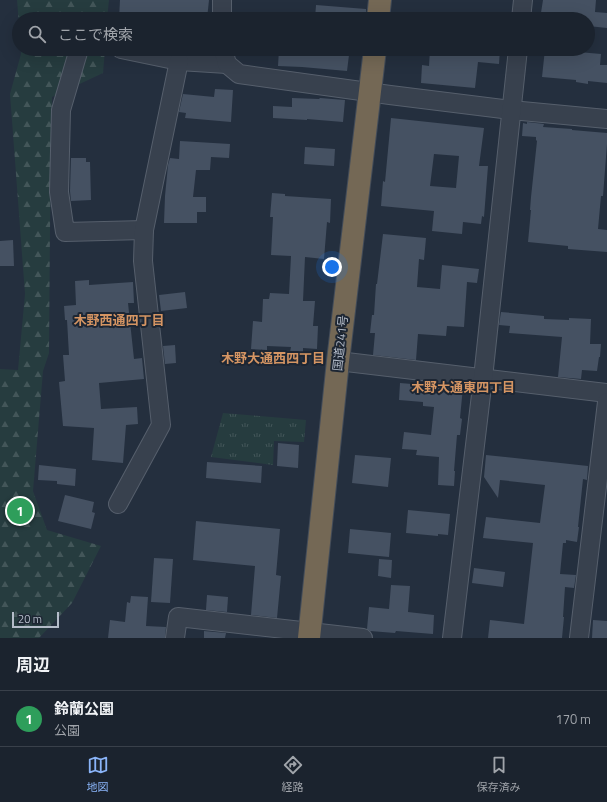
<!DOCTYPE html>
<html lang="ja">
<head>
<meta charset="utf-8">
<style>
	body { margin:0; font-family:"Titillium Web","Noto Sans JP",sans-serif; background:#282f3a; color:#f1f3f6 }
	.scale { position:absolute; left:12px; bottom:10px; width:47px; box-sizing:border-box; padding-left:4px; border:2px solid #b4bcc9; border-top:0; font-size:11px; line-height:14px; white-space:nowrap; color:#b4bcc9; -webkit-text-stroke:3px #1d2633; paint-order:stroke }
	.you { position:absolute; left:332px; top:267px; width:14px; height:14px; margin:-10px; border:3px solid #fff; border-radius:50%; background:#1a73e8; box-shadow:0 0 0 6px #1a73e833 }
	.badge { display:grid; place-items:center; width:26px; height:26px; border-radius:50%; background:#8ab4f8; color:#fff; font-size:13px; font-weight:700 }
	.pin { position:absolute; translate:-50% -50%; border:2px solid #fff; box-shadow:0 1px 4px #0006 }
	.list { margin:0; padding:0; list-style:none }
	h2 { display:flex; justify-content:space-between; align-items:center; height:52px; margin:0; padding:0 16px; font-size:17px }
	h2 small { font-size:13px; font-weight:400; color:#a0a4aa }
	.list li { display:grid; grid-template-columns:26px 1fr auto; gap:12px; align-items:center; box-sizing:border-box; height:56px; padding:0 16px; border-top:1px solid #39404a }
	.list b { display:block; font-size:15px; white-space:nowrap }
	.list p { margin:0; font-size:13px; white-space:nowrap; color:#a0a4aa }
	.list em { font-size:13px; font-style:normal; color:#a0a4aa }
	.icon { flex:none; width:22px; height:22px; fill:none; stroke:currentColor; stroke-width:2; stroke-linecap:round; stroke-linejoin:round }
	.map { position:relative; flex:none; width:607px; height:638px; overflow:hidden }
	.search { position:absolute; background:#1b232e; box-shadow:0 4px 16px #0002; left:12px; right:12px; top:12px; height:44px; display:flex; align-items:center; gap:10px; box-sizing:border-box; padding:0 14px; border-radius:22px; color:#a0a4aa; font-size:15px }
	.sheet { height:108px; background:#1b232e }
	nav { display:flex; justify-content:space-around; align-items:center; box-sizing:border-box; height:56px; border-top:1px solid #39404a; background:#1b232e; font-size:11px; color:#a0a4aa }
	nav a { display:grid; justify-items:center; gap:2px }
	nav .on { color:#8ab4f8 }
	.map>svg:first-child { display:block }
	.grass { fill:url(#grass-tufts) }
	.forest { fill:url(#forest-firs) }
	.building { fill:#455162; fill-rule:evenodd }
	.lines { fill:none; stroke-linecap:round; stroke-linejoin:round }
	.minor-casing { stroke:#565f6c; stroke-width:20 }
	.highway-casing { stroke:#434c59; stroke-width:24 }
	.minor { stroke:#38414e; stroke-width:18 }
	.highway { stroke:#746855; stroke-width:22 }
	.labels { text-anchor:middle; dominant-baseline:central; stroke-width:4; stroke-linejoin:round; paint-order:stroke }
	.street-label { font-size:12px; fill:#b4bcc9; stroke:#1d2633 }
	.neighbourhood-label { font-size:13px; font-weight:bold; fill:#d59563; stroke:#1d2633 }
</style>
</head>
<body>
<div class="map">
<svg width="607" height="638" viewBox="0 0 607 638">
	<defs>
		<pattern id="grass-tufts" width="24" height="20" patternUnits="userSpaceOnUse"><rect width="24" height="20" fill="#263c3f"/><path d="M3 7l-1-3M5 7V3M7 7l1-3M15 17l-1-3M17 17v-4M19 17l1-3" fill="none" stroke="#435659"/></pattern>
		<pattern id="forest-firs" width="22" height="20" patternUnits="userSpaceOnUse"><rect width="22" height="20" fill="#263c3f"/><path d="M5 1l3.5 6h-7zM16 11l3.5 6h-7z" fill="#435659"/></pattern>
	</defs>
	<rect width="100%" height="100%" fill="#242f3e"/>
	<path class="grass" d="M223,413L306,420L304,442L274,441L273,465L211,457Z"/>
	<g class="forest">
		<path d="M17,0H109L107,19H19V24Z"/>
		<path d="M21,49H105L103,73L52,97L50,228L49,353L43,371L33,491L47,530L101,546L72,603L39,638H0V369L18,370L25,294L10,94L21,54Z"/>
	</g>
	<g class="building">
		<path d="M120,0H209L207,19H119Z"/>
		<path d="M543,0H596L595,12L607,13V28L588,26V19H540Z"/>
		<path d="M316,5L366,9V19H315Z"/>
		<path d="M279,49H303L302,51L349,55L347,71L302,67L278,66Z"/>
		<path d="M430,49H500L499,64L478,62L475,88L421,83L422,65L429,66Z"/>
		<path d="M545,49L601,54L600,65H607V83L588,81V84L576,82V80L542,77Z"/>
		<path d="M215,89L233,90L231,122L185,118L186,113L179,112L183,94L214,97Z"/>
		<path d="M292,98L319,99L320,98L345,100L343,122L307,119V120L273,118V106L292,107Z"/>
		<path d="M391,118L484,128L479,166H488L484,217L482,216L481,224L463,222L462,234L432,231L434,211L381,206L383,181L385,182ZM434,154L459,156L456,188L430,186Z"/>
		<path d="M527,122L544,124L543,127L572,129V130L607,133V144L603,196H601L598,229L607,230V252L568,249V246L528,242L531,210H530L531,197L537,141L536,140V137L522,136L523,123L527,124Z"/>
		<path d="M180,141L230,144L229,158L211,157L210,170H196L193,197H206V212H197V223H164L165,196L168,165L170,158L179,159Z"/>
		<path d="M305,147L335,149L334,166L304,164Z"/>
		<path d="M71,158H86V162H90L91,200L71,201L70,191Z"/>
		<path d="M272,193L285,194V196L331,199L330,223L327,222L324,259L305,257L303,301H315L313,326H318L317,349L303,348V353L290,352L291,347L267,346V350L251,349L253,321L262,322L263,299H269L270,293L289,294L291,256L271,255L273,217H270Z"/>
		<path d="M383,234L426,238L424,260L419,259L417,287L440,289L442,265L479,269L477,283L467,282L464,327L447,326L446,336L418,334L416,360L373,355L375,333H370L372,315H374L376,284H377Z"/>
		<path d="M13,240L14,266H0V241Z"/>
		<path d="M89,280V285L133,282L134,303H128L134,359L142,358L144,379L99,383L101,409L137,407L138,424L126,425L123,463L92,460L94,428L63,426L59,382L65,381L63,355H69L67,320H65L64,306L76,305L75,281Z"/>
		<path d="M185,292L187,308L161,311L159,295Z"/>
		<path d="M501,312L544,316V319L569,320V318L591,319L590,344H601L600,357H599L597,371L582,370L581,379L558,377L562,337L509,333L510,326L499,325Z"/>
		<path d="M175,345L176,363L165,364L163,346Z"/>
		<path d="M400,383L435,386V385L463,387L460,418L462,419L460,435H457L454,471H455L454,486L438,485L439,457L416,455L417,450L402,449L404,432L431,435L434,407L423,406V402L399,400Z"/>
		<path d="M278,443L299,445L298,468L277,466Z"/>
		<path d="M355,455L391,458L388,487L352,483Z"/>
		<path d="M486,455L588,466L587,480L583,479L578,527H579L577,542L566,540V543H563L560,574L576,575L574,588L565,587L563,617H564L562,638H488L490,620L524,624L533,543L483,538L486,517L540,523L545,485L500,480L498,498L484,477Z"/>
		<path d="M207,462L262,466L261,483L206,478Z"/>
		<path d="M39,465L76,469L75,486L57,484V481L38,480Z"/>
		<path d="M65,495L94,502L92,512L95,513L91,529L58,521Z"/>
		<path d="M408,510L450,514L448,535L438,534V536L406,533Z"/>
		<path d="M196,521L280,529L276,575L281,576L277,618L251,615L255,566L193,560Z"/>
		<path d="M350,529L391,533L389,557L348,553Z"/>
		<path d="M154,558L173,559L170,603L151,602Z"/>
		<path d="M379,559L392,560L391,578L378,576Z"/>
		<path d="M474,568L505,572L503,587L472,583Z"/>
		<path d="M391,585L410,586L408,612L434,615L433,634L396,631L395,633L370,631L367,629L369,607L389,609Z"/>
		<path d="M207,595L228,597L227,612L206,610Z"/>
		<path d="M131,596L148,597L146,626L166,627L165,638H108L110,620L125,622L127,602L130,603Z"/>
		<path d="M593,620L607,621V638H592Z"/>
		<path d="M204,631L226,633L225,638H204Z"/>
	</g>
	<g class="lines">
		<g class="minor-casing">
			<g id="minor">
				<path d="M222,19V0"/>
				<path d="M521,19L523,0"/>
				<path d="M79,49L61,110L59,192L65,232L144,230"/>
				<path d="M121,49L179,61L227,64"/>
				<path d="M223,49L227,64L239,74L390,95L511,110L607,119"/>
				<path d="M338,361L607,393"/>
				<path d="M118,504L161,425L143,261L144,230L179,61"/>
				<path d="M175,638L178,617L363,638"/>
				<path d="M452,638L483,378L518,49"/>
				<path d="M579,638L607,402"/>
			</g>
		</g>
		<g class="highway-casing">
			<g id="highway">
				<path d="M378,19L380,0"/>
				<path d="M309,638L338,361L375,49"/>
			</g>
		</g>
		<use href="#minor" class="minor"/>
		<use href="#highway" class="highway"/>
	</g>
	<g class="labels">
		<g class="street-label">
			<text transform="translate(340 343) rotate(-84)">国道241号</text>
		</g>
		<g class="neighbourhood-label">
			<text x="119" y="320">木野西通四丁目</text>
			<text x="273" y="358">木野大通西四丁目</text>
			<text x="463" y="387">木野大通東四丁目</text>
		</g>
	</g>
</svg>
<div class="scale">20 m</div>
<div class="you"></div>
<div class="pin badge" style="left:20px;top:511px;background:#2e9e5b">1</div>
<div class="search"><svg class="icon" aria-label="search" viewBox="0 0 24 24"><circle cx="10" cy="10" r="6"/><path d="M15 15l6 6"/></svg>ここで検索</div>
</div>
<section class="sheet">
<h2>周辺<small></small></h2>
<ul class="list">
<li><span class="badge" style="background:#2e9e5b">1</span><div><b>鈴蘭公園</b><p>公園</p></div><em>170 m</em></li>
</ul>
</section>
<nav>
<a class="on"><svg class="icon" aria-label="map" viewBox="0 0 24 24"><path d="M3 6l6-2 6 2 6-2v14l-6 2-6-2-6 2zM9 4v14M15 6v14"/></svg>地図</a>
<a><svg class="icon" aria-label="directions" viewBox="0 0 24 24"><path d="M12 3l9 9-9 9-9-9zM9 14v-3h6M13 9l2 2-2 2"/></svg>経路</a>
<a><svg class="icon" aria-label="saved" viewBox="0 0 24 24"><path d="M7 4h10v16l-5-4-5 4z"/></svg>保存済み</a>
</nav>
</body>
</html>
